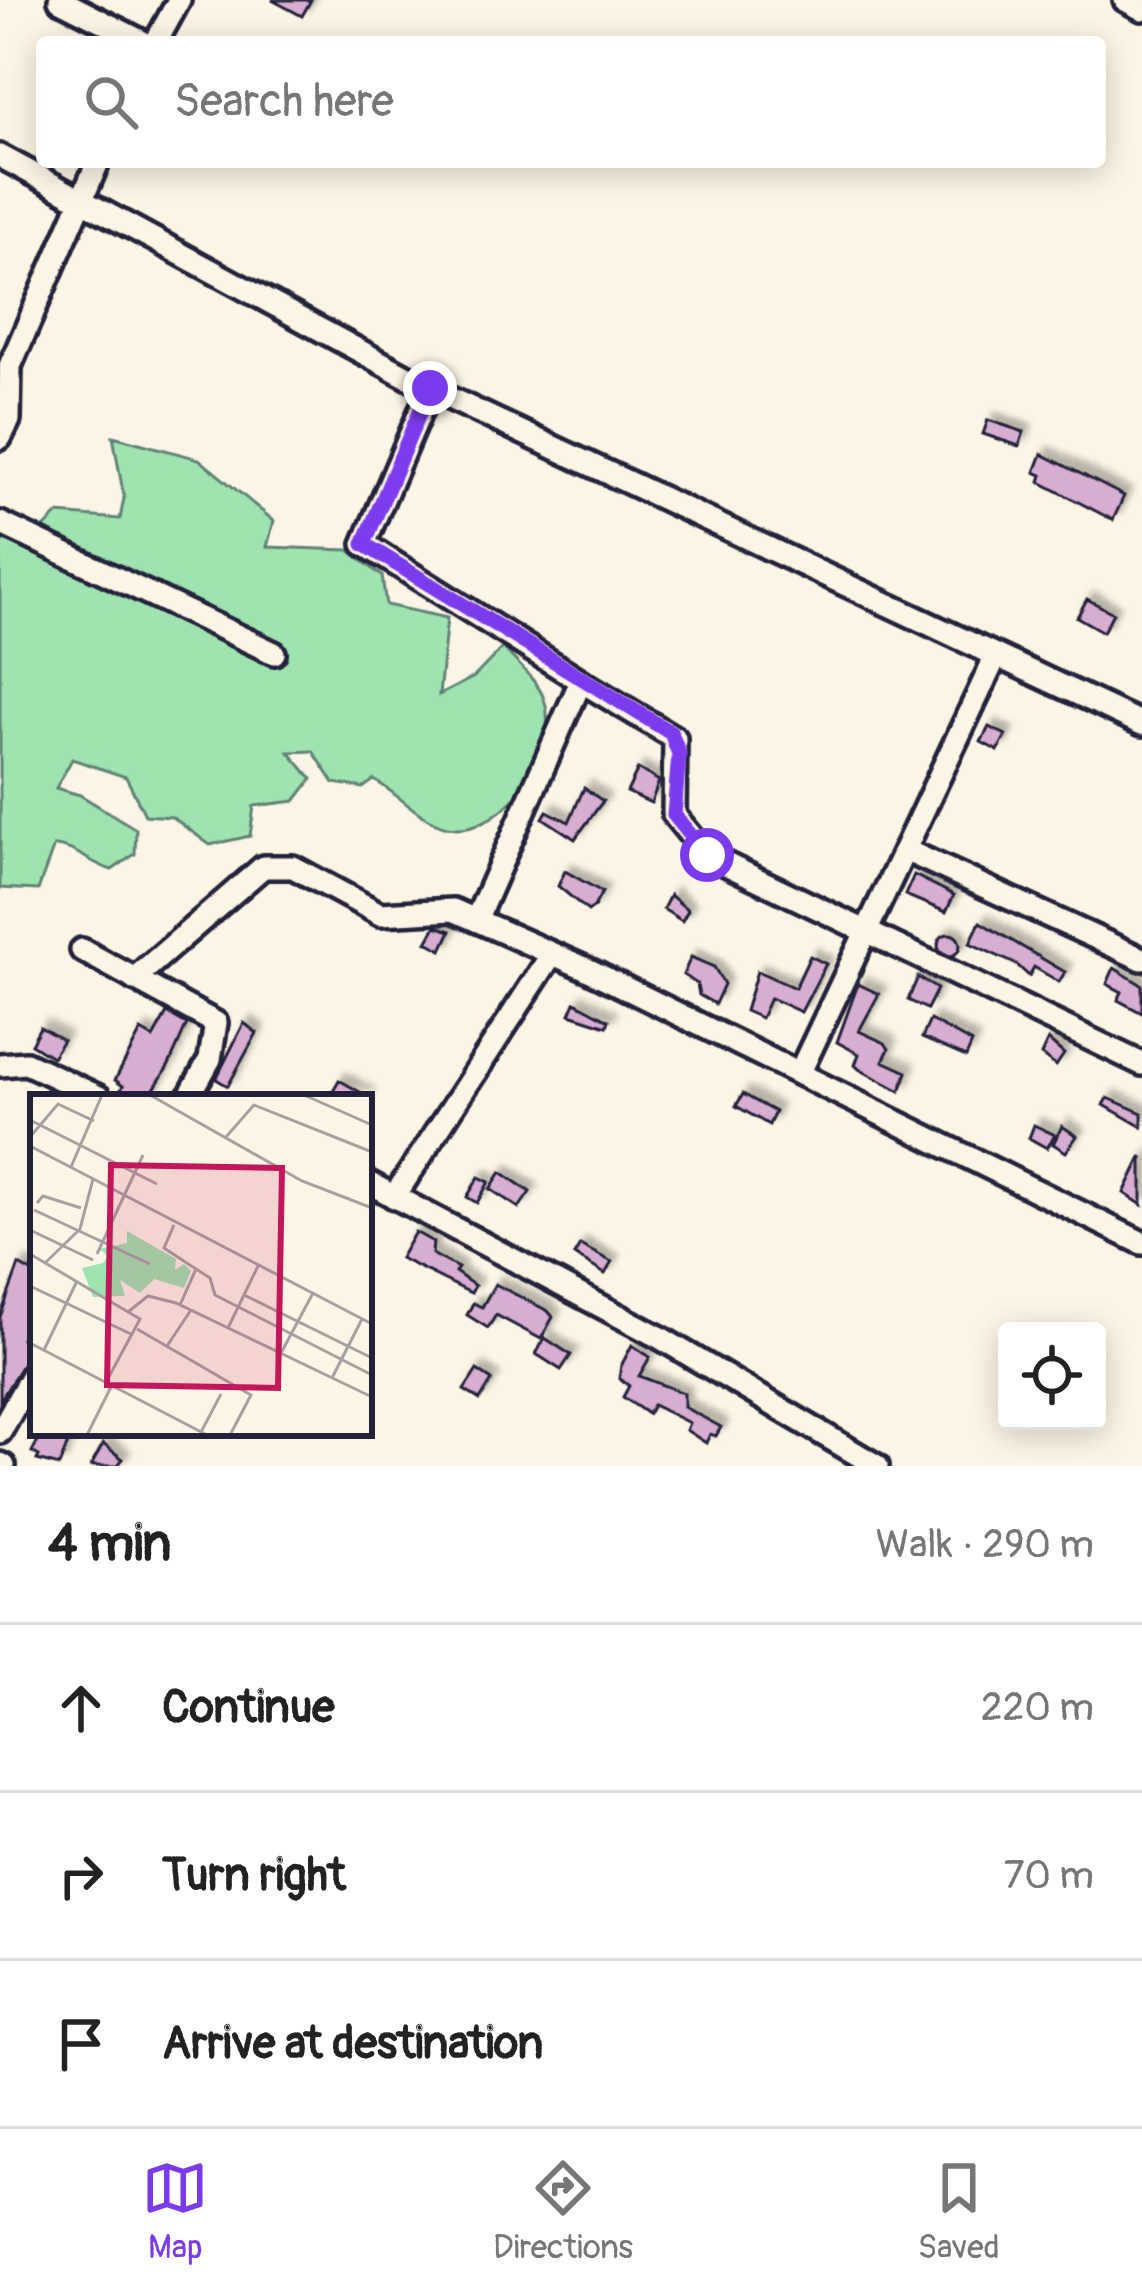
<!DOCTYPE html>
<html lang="en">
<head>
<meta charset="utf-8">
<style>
	body { margin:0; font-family:Pangolin,sans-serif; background:#f2f2f2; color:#222 }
	.controls { position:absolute; right:36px; bottom:36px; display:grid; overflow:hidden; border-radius:12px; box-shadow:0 6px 30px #0003 }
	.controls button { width:108px; height:108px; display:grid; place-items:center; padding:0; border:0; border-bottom:3px solid #e0e0e0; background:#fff; color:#222; font:60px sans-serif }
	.stop { position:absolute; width:36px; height:36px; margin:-27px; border:9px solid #7c3aed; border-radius:50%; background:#fff }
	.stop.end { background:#7c3aed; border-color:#fff; box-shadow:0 3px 12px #0008 }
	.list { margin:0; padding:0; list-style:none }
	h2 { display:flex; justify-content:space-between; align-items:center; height:156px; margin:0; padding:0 48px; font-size:51px }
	h2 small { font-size:39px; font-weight:400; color:#767676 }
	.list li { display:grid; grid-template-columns:78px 1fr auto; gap:36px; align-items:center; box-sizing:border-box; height:168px; padding:0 48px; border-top:3px solid #e0e0e0 }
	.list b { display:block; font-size:45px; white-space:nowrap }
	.list em { font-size:39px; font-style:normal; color:#767676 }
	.icon { flex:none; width:66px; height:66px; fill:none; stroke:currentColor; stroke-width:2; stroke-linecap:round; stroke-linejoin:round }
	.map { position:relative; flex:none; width:1142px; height:1466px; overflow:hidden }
	.search { position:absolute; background:#fff; box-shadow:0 6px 30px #0003; left:36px; right:36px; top:36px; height:132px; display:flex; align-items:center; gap:30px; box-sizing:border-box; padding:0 42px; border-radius:12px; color:#767676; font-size:45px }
	.sheet { height:660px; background:#fff }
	nav { display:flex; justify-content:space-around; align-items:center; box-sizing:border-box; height:168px; border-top:3px solid #e0e0e0; background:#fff; font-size:33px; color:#767676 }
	nav a { display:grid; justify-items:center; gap:6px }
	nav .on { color:#7c3aed }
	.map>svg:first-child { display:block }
	.green { fill:#9fe4b0; stroke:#608376; stroke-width:3 }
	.building { fill:#d8add2; stroke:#22223b; stroke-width:3; filter:url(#shadow) }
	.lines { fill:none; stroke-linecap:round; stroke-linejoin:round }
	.minor-casing { stroke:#22223b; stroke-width:30 }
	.minor { stroke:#fcf5e5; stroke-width:21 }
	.route { stroke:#7c3aed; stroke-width:15 }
	.inset-road { fill:none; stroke:#a5a1a1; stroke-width:3 }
	.view { fill:#c2185b; fill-opacity:0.15; stroke:#c2185b; stroke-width:6 }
	.inset-edge { fill:none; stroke:#22223b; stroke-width:6 }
</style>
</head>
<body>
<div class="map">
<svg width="1142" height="1466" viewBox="0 0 1142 1466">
	<defs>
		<filter id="shadow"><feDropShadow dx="7" dy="-7" stdDeviation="3" flood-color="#0004"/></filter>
	</defs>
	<rect width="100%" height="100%" fill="#fcf5e5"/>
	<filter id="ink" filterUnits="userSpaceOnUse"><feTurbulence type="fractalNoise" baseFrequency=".00833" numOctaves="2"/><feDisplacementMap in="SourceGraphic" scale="24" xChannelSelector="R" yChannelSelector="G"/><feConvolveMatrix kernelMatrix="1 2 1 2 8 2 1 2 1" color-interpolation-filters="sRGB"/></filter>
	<g filter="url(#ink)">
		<path class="green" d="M113,436L199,459L274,521L267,547L349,550L382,576L386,605L447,618L439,695L474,677L503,647C514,661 539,682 544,699C563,754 495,851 436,823C415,814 395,792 374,780L363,788L334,783L313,751L289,752L312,779L295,801L254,806L250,836L210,845L172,817L145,815L126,777L72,759L56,788L80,795L136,829L135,854L112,870C91,864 75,847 54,846L38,890L0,888V541L34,538L58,514L120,519L124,498Z"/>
		<g class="building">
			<path d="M272,0H311L302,16Z"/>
			<path d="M988,420L1024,432L1019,446L983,434Z"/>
			<path d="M1042,454L1124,496L1113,520L1040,482L1042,475L1035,472Z"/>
			<path d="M1087,599L1113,613L1103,632L1077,617Z"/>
			<path d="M989,727L1006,735L998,751L981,742Z"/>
			<path d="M638,769L659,781L651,803L627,792Z"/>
			<path d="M584,788L603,801L575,839L543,818L547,811L569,822Z"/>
			<path d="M565,871L602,892L594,907L588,911L558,886Z"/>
			<path d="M914,875L954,895L946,912L905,895Z"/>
			<path d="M670,895L688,910L682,921L663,909Z"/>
			<path d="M980,922L1065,972L1059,982L1034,967L1029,976L1017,965L970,943Z"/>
			<path d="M436,926L451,931L442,950L427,942Z"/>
			<circle cx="949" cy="945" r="11"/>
			<path d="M810,956L826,964L801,1012L770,998L761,1018L745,1011L757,971L795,988Z"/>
			<path d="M691,957L714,967L724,984L715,1004L699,995L697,984L683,975Z"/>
			<path d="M1114,968L1142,985V1013L1118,1000L1122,992L1107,984Z"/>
			<path d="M918,977L937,989L927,1009L908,1000Z"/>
			<path d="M858,984L879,994L859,1031L885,1043L889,1049L883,1061L907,1072L900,1091L859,1069L855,1065L859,1054L837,1042Z"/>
			<path d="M575,1002L609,1020L607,1026L570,1014Z"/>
			<path d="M167,1013L187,1024L169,1065L149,1097H117L123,1086L115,1080L141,1031L153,1038Z"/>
			<path d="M930,1020L972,1043L966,1057L922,1038Z"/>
			<path d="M244,1023L257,1033L228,1086L216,1079Z"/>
			<path d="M40,1027L63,1040L52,1057L31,1044Z"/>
			<path d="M1048,1040L1064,1054L1056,1066L1041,1055Z"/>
			<path d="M339,1080L369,1097L332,1092Z"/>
			<path d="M743,1094L775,1112L769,1125L736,1106Z"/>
			<path d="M1108,1098L1142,1113V1127L1104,1105Z"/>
			<path d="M1034,1125L1055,1135L1047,1148L1029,1138Z"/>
			<path d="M1062,1126L1077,1136L1066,1152L1053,1144Z"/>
			<path d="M1142,1156V1205L1124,1193Z"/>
			<path d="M501,1172L530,1192L519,1208L490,1189Z"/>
			<path d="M479,1177L489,1182L477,1203L467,1197Z"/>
			<path d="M415,1232L433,1242L432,1254L458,1268L455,1272L475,1286L471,1293L400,1258Z"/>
			<path d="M580,1245L612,1262L605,1274L574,1255Z"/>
			<path d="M19,1265L33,1273V1304L21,1338L32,1348L0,1401V1317Z"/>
			<path d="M495,1284L548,1311L553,1317L541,1339L496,1315L488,1328L467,1315L473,1303L482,1307Z"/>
			<path d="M545,1338L571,1355L561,1370L536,1354Z"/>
			<path d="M632,1345L650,1357L639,1376L684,1393V1407L721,1427L716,1436L710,1434L706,1443L686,1430L689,1423L653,1405L648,1414L623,1397L629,1386L619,1378L621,1366Z"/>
			<path d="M477,1370L492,1380L480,1400L464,1390Z"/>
			<path d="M42,1433H72L59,1466L37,1460L39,1456L32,1452Z"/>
			<path d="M103,1444L123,1459L117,1466H91Z"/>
		</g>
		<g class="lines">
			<g class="minor-casing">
				<g id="minor">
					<path d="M60,0L143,42"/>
					<path d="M1125,0L1142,9"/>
					<path d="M156,42L179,0"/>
					<path d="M0,156L430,389L1142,724"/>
					<path d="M430,389L364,544L581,681L476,920"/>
					<path d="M0,438L9,420L10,366L98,162"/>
					<path d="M0,523L274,653"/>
					<path d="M581,681L675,738L674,815L707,855L1142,1064"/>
					<path d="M907,851L1142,959"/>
					<path d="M82,950L216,1023L210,1059L189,1097"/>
					<path d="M134,979L263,867H293L380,914L453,910L587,969L1142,1243"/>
					<path d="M0,1065L26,1063L99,1097"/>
					<path d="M800,1072L996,656"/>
					<path d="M369,1183L659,1337L877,1466"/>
					<path d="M394,1197L552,954"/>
					<path d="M0,1432L33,1373"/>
					<path d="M0,1464L4,1466"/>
				</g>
			</g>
			<use href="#minor" class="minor"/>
		</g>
	</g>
	<g class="lines" filter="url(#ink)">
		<path class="route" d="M430,388L364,544L671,733L679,754L674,815L707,855"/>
	</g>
	<g transform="translate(30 1094)">
		<rect width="342" height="342" fill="#fcf5e5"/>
		<path d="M97,137L146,165L145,176L154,170L161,177L154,194L124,185L110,199L90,186L95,202L63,203L52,174L73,169L78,162L69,155L97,149Z" fill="#9fe4b0"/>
		<path class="inset-road" d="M120,1L272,87L342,114M274,1L342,31M0,26L127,90M0,43L28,10L64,27M195,44L224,11L342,58M0,52L342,230M41,73L72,1M7,109L13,102L51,114M4,116L120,170M144,131L134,154L166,175L150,211M0,136L63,166M0,160L110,225L75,290M67,160L113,61M15,169L50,135L63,85M166,175L180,184L185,201L342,281M0,192L103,241M214,201L342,264M98,218L118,202L146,209L342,303M198,234L228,172M107,235L221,301L200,341M0,249L177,341M137,252L161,216M14,256L47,187M250,261L283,199M302,284L332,225M171,338L191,300M57,341L81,293"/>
		<path class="view" d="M81,71L252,74L248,294L77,291Z"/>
		<rect width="342" height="342" class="inset-edge"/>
	</g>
</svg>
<div class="controls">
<button><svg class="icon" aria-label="locate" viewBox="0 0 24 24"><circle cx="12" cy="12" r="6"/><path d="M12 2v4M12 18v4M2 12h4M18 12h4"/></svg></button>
</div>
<div class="stop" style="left:707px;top:855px"></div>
<div class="stop end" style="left:430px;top:388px"></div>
<div class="search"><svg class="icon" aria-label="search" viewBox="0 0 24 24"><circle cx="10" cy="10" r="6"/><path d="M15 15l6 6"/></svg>Search here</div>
</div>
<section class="sheet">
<h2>4 min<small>Walk · 290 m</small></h2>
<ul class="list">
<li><svg class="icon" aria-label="ahead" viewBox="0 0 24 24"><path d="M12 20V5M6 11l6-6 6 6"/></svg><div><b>Continue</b></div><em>220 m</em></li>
<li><svg class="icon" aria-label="right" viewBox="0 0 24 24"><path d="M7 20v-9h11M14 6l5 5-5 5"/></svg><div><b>Turn right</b></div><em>70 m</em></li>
<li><svg class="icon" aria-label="arrive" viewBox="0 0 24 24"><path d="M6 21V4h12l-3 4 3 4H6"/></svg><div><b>Arrive at destination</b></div></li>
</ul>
</section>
<nav>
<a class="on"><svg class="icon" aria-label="map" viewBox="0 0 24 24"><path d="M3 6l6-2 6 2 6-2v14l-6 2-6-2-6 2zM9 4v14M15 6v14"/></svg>Map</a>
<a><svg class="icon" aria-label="directions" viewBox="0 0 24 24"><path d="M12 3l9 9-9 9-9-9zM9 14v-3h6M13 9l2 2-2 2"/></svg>Directions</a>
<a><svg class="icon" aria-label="saved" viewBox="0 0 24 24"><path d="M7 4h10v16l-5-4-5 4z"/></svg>Saved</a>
</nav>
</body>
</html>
